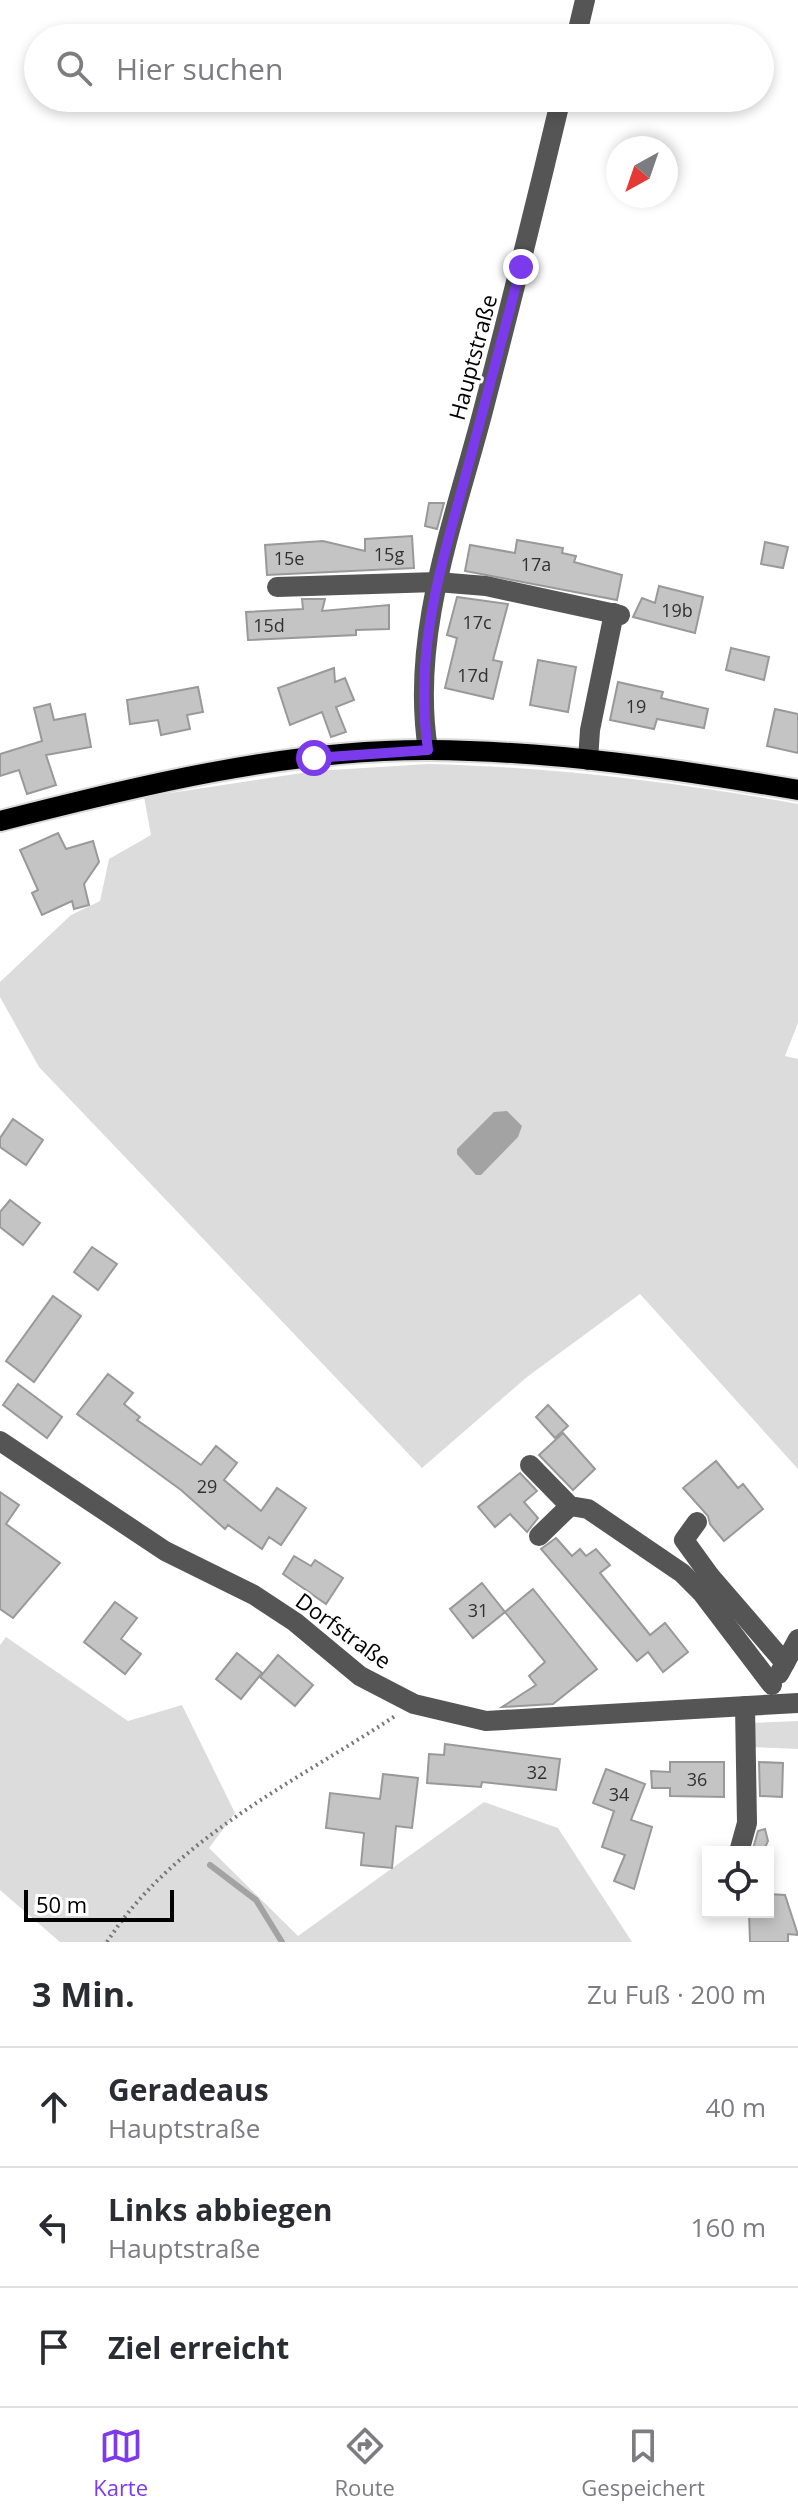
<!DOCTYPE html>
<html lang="de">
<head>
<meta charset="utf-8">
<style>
	body { margin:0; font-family:"Open Sans",sans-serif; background:#f2f2f3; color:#2b2b33 }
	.controls { position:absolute; right:24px; bottom:24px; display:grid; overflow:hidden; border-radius:0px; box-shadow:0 4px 12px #0003 }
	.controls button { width:72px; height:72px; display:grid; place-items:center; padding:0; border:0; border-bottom:2px solid #e1e1e2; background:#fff; color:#2b2b33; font:40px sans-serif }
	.compass { position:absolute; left:606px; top:136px; width:72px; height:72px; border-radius:50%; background:#fff; box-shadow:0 4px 12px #0003; rotate:220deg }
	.scale { position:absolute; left:24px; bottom:20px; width:150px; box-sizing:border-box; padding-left:8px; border:4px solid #000; border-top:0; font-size:22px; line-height:28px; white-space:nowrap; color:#000; -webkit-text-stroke:6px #fff; paint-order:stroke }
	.stop { position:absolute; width:24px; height:24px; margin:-18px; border:6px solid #7c3aed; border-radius:50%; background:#fff }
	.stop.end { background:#7c3aed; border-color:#fff; box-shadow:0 2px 8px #0008 }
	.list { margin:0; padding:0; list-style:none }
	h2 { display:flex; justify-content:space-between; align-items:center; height:104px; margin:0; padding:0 32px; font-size:34px }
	h2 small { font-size:26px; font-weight:400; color:#7c7c81 }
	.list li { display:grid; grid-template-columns:52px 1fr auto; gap:24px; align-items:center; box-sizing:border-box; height:120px; padding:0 32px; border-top:2px solid #e1e1e2 }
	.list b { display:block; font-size:30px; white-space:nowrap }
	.list p { margin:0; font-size:26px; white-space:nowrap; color:#7c7c81 }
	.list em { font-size:26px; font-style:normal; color:#7c7c81 }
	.icon { flex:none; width:44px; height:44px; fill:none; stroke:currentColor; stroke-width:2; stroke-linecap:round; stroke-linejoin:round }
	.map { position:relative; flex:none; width:798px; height:1942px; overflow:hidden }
	.search { position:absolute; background:#fff; box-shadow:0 4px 12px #0003; left:24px; right:24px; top:24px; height:88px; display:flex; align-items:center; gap:20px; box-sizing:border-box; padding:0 28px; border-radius:44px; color:#7c7c81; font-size:30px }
	.sheet { height:464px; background:#fff }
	nav { display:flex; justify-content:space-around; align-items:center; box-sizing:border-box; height:112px; border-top:2px solid #e1e1e2; background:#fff; font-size:22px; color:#7c7c81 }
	nav a { display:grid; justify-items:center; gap:4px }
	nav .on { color:#7c3aed }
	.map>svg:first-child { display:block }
	.green { fill:#dcdcdc }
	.water { fill:#a3a3a3 }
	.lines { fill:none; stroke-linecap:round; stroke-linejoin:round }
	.stream { stroke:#a3a3a3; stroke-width:6 }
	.building { fill:#c4c4c4; stroke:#999; stroke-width:2 }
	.major-casing { stroke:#dbdbdb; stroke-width:24 }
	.path { stroke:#777; stroke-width:4; stroke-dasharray:2 4; stroke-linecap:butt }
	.minor { stroke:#555; stroke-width:20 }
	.major { stroke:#000; stroke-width:20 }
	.route { stroke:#7c3aed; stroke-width:10 }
	.labels { text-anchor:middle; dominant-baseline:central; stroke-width:6; stroke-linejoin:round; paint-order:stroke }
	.number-label { font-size:18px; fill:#313131 }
	.street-label { font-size:22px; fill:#000; stroke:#fff }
</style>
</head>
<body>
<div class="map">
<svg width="798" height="1942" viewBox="0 0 798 1942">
	<rect width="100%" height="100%" fill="#fff"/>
	<g class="green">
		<path d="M428,764C554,767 675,782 798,804V1023L785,1056L798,1059V1469L640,1294L527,1377L422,1468L39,1067L0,997V982L71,915L100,901L109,859L151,835L144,797L315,771Z"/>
		<path d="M6,1637L128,1721L182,1705L235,1813L209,1848L298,1936L484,1802L558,1828L632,1942H60L0,1890V1645Z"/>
		<path d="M798,1721V1749L750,1747L751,1723Z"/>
	</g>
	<path class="water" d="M507,1111L522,1126L518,1137L481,1175H476L457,1154V1149L494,1112Z"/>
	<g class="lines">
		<path class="stream" d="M210,1865L256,1900L282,1942"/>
	</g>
	<g class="building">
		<path d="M429,503H444L437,529L425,526Z"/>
		<path d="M412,536L414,568L267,575L265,545L323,541L365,551V539Z"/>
		<path d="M517,540L563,548L562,553L576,556L574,562L622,575L617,600L465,571L470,545L515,553Z"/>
		<path d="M765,542L788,547L783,568L761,564Z"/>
		<path d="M659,586L703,597L695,633L633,617L642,598L655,603Z"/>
		<path d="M457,597L508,604L493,660L502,662L493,699L445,688L457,638L447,635Z"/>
		<path d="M302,599H325L322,611L389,605V629L356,630V635L248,640L246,612L303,609Z"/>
		<path d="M731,648L769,657L764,680L726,670Z"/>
		<path d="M538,660L576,667L568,712L530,705Z"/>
		<path d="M334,668L335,682L345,678L354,700L336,707L346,732L331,737L322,712L290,725L278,688Z"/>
		<path d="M618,682L663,692L661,698L708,709L704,728L657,719L654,729L610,720Z"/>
		<path d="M198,687L203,712L187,715L190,729L161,735L158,720L130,724L127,700Z"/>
		<path d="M50,704L54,720L85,714L91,747L46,755L56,785L27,794L19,770L0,776V754L42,741L34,708Z"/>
		<path d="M775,709L798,714V753L767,746Z"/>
		<path d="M58,833L66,849L93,841L99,862L84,884L89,905L74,909L72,901L42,915L32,893L38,890L20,850Z"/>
		<path d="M13,1119L43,1140L26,1165L0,1147V1138Z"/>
		<path d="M10,1200L40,1223L23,1245L0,1227V1212Z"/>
		<path d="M92,1247L117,1264L98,1290L74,1272Z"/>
		<path d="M53,1296L81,1316L34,1382L6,1361Z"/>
		<path d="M108,1374L133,1393L124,1404L140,1417L137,1420L201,1465L216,1446L237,1463L224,1480L261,1511L277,1488L306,1508L281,1545L269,1537L262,1549L228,1525L225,1529L181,1490L77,1414Z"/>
		<path d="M18,1384L62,1417L47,1438L3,1405Z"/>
		<path d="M548,1405L568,1426L555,1438L536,1417Z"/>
		<path d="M563,1433L595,1469L573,1490L539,1455Z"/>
		<path d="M716,1461L738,1488L743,1484L763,1509L724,1541L710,1524L708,1516L683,1488Z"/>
		<path d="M520,1473L537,1491L524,1502L538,1518L527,1532L510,1514L495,1527L478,1507Z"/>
		<path d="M0,1492L19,1505L6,1524L60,1563L13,1618L0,1609Z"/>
		<path d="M556,1538L572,1556L580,1549L586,1556L596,1549L610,1565L600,1573L650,1635L665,1623L688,1652L663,1672L648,1652L637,1661L541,1549Z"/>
		<path d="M294,1556L311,1566L315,1560L343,1578L326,1604L283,1574Z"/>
		<path d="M482,1583L505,1612L473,1638L450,1609Z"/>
		<path d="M533,1589L597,1669L553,1704L502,1707L536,1685L529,1676L545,1662L505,1612Z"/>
		<path d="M115,1602L137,1618L121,1639L141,1654L125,1674L84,1642Z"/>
		<path d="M237,1653L262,1673L241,1699L216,1679Z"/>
		<path d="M278,1655L313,1685L295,1706L260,1677Z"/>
		<path d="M445,1744L560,1759L556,1790L482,1782L481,1787L427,1783L429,1754L444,1755Z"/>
		<path d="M670,1762H724V1797L670,1796V1788H652L651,1771L670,1772Z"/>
		<path d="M759,1762L783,1763L782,1797L760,1796Z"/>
		<path d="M606,1769L645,1784L631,1820L652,1827L634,1889L614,1881L625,1855L602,1847L614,1811L593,1803Z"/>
		<path d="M383,1774L418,1778L412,1828L396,1826L392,1868L361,1865L364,1833L326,1828L330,1793L380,1799Z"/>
		<path d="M765,1829L768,1841L763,1852H752L758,1831Z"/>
		<path d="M768,1894L785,1895L798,1935L788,1934V1942H750L749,1912H768Z"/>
	</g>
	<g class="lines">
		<g class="major-casing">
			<path id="major" d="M0,821C140,786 285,749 430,750C554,751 676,769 798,790"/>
		</g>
		<path class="path" d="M107,1942C174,1838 294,1783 395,1716"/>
		<g class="minor">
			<path d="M576,38L585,0"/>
			<path d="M277,587L437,582L486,586L620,615"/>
			<path d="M428,750C410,635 454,522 483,411C510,307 536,203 561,98"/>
			<path d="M588,760L590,730L614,613"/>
			<path d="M0,1441L165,1551L254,1595L295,1622L360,1676L414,1704L486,1721L798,1703"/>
			<path d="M530,1465L570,1506L588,1509L682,1573L702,1593L772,1685"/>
			<path d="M697,1522L684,1540L710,1576L785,1663"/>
			<path d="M539,1536L570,1506"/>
			<path d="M779,1674L798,1639"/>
			<path d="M739,1852L747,1823L745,1706"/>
		</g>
		<use href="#major" class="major"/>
	</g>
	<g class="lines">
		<path class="route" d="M314,758L428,750C414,650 440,570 466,474C484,405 503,336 521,267"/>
	</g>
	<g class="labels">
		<g class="number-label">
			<text x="389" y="554">15g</text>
			<text x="289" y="558">15e</text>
			<text x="536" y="564">17a</text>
			<text x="677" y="610">19b</text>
			<text x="477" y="622">17c</text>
			<text x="269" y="625">15d</text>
			<text x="473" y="675">17d</text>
			<text x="636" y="706">19</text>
			<text x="207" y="1486">29</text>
			<text x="478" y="1610">31</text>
			<text x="537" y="1772">32</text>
			<text x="697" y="1779">36</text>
			<text x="619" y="1794">34</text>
		</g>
		<g class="street-label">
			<text transform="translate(472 357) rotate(-75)">Hauptstraße</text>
			<text transform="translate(344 1630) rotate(36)">Dorfstraße</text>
		</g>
	</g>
</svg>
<div class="controls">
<button><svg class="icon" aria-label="locate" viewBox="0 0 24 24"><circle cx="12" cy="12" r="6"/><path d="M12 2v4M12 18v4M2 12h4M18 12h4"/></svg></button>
</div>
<svg class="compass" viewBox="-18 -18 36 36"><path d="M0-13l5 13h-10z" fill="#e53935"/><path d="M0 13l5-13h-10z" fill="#7c7c81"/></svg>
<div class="scale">50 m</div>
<div class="stop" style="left:314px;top:758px"></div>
<div class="stop end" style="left:521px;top:267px"></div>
<div class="search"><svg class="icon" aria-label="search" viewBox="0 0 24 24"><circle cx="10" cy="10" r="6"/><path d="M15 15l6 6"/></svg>Hier suchen</div>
</div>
<section class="sheet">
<h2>3 Min.<small>Zu Fuß · 200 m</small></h2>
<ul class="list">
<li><svg class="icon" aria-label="ahead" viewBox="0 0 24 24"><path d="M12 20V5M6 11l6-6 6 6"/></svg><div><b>Geradeaus</b><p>Hauptstraße</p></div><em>40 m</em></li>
<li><svg class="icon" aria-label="left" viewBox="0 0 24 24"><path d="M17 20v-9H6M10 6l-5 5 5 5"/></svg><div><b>Links abbiegen</b><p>Hauptstraße</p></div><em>160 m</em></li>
<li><svg class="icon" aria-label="arrive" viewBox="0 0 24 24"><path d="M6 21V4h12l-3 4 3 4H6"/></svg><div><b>Ziel erreicht</b></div></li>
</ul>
</section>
<nav>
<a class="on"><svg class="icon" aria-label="map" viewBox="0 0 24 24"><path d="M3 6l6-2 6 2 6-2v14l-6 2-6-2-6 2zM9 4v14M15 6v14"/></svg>Karte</a>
<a><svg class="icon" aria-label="directions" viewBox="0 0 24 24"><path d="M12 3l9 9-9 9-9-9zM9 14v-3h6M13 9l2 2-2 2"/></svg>Route</a>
<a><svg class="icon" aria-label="saved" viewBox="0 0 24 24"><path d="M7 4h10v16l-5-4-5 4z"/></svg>Gespeichert</a>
</nav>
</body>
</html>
